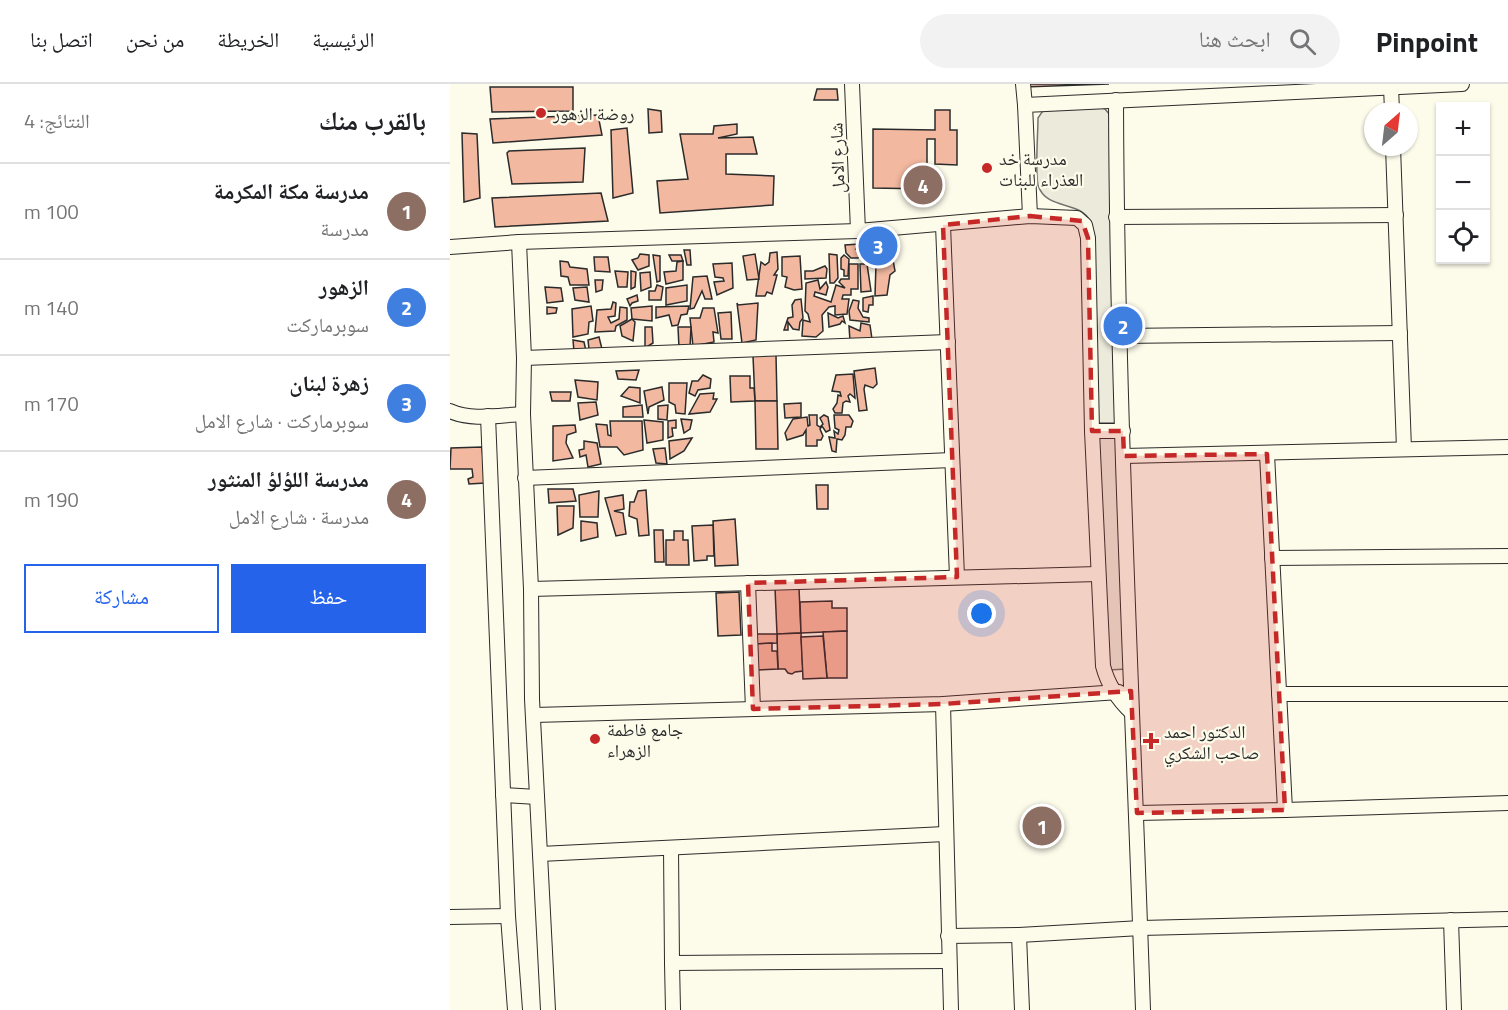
<!DOCTYPE html>
<html lang="ar">
<head>
<meta charset="utf-8">
<style>
	body { margin:0; font-family:"Titillium Web","Noto Naskh Arabic",sans-serif; background:#f2f2f2; color:#202124; direction:rtl }
	.controls { position:absolute; right:18px; top:18px; display:grid; overflow:hidden; border-radius:0px; box-shadow:0 2px 4px #0004 }
	.controls button { width:54px; height:54px; display:grid; place-items:center; padding:0; border:0; border-bottom:2px solid #e0e0e0; background:#fff; color:#202124; font:30px sans-serif }
	.compass { position:absolute; left:914px; top:18px; width:54px; height:54px; border-radius:50%; background:#fff; box-shadow:0 2px 4px #0004; rotate:28deg }
	.you { position:absolute; left:532px; top:530px; width:21px; height:21px; margin:-15px; border:4px solid #fff; border-radius:50%; background:#1a73e8; box-shadow:0 0 0 9px #1a73e833 }
	.badge { display:grid; place-items:center; width:39px; height:39px; border-radius:50%; background:#2563eb; color:#fff; font-size:20px; font-weight:700 }
	.pin { position:absolute; translate:-50% -50%; border:3px solid #fff; box-shadow:0 2px 6px #0006 }
	.list { margin:0; padding:0; list-style:none }
	h2 { display:flex; justify-content:space-between; align-items:center; height:78px; margin:0; padding:0 24px; font-size:26px }
	h2 small { font-size:20px; font-weight:400; color:#757577 }
	.list li { display:grid; grid-template-columns:39px 1fr auto; gap:18px; align-items:center; box-sizing:border-box; height:96px; padding:0 24px; border-top:2px solid #e0e0e0 }
	.list b { display:block; font-size:22px; white-space:nowrap }
	.list p { margin:0; font-size:20px; white-space:nowrap; color:#757577 }
	.list em { font-size:20px; font-style:normal; color:#757577 }
	.actions { display:flex; gap:12px; padding:18px 24px }
	.actions a { flex:1; padding:14px 0; border:2px solid #2563eb; border-radius:0px; text-align:center; font-size:21px; color:#2563eb }
	.actions .main { background:#2563eb; color:#fff }
	.icon { flex:none; width:33px; height:33px; fill:none; stroke:currentColor; stroke-width:2; stroke-linecap:round; stroke-linejoin:round }
	.map { position:relative; flex:none; width:1058px; height:926px; overflow:hidden; direction:ltr }
	header { display:flex; align-items:center; gap:36px; box-sizing:border-box; height:84px; padding:0 30px; background:#fff; border-bottom:2px solid #e0e0e0 }
	header strong { font-size:28px }
	nav { display:flex; gap:33px; margin-inline-start:auto; font-size:21px }
	.search { width:420px; height:54px; background:#f2f2f2; display:flex; align-items:center; gap:15px; box-sizing:border-box; padding:0 21px; border-radius:33px; color:#757577; font-size:22px }
	main { display:flex }
	aside { flex:1; background:#fff }
	.map>svg:first-child { display:block }
	.green { fill:#ecebdb; stroke:#74746e; stroke-width:1.5 }
	.building { fill:#f2b8a0; stroke:#2b2b2b; stroke-width:1.5 }
	.lines { fill:none; stroke-linecap:round; stroke-linejoin:round }
	.minor-casing { stroke:#2b2b2b; stroke-width:16 }
	.minor { stroke:#fdfbea; stroke-width:14 }
	.marked { fill:#c62828; fill-opacity:0.2; stroke:#c62828; stroke-width:4.5; stroke-dasharray:12 8; stroke-linejoin:round }
	.poi-dot { fill:#c62828; stroke:#fdfbea; stroke-width:2 }
	.labels { text-anchor:middle; dominant-baseline:central; stroke-width:4.5; stroke-linejoin:round; paint-order:stroke }
	.poi-label { font-size:18px; fill:#2b2b2b; stroke:#fdfbea; text-anchor:start }
	.street-label { font-size:18px; fill:#2b2b2b; stroke:#fdfbea }
</style>
</head>
<body>
<header>
<strong>Pinpoint</strong>
<div class="search"><svg class="icon" aria-label="search" viewBox="0 0 24 24"><circle cx="10" cy="10" r="6"/><path d="M15 15l6 6"/></svg>ابحث هنا</div>
<nav><a>الرئيسية</a><a>الخريطة</a><a>من نحن</a><a>اتصل بنا</a></nav>
</header>
<main>
<div class="map">
<svg width="1058" height="926" viewBox="0 0 1058 926">
	<rect width="100%" height="100%" fill="#fdfbea"/>
	<g class="green">
		<path d="M649,23L655,25L660,31L668,339H646L640,137C630,116 596,127 588,101C585,88 588,50 588,34L592,28L599,24Z"/>
		<path d="M648,354H667L677,585L658,586Z"/>
	</g>
	<g class="building">
		<path d="M574,0H659L574,3Z"/>
		<path d="M40,3H123V27L42,28Z"/>
		<path d="M367,5H387L388,16H364Z"/>
		<path d="M198,25L211,27L212,48L199,49Z"/>
		<path d="M485,26H500V46H507V81L485,80V55H477V105L423,104V45L485,46Z"/>
		<path d="M148,31L152,51L43,59L40,35Z"/>
		<path d="M287,40V50L268,54L303,53L307,70H276V90L324,92L323,121L210,129L207,97L238,95L230,50H263L264,42Z"/>
		<path d="M177,44L183,109L163,114L161,46Z"/>
		<path d="M12,49L27,50L30,114L14,118Z"/>
		<path d="M135,64L133,98L62,100L57,69L59,67Z"/>
		<path d="M151,109L158,137L45,143L42,114Z"/>
		<path d="M409,160L406,165H414L411,171L408,174H401L396,169L395,161Z"/>
		<path d="M234,166H240L241,181H237Z"/>
		<path d="M327,168L328,185L324,191H327L322,210L317,208L315,212H306L311,178L315,181L319,178L320,169Z"/>
		<path d="M190,170L199,171V182L188,186L182,176L188,174Z"/>
		<path d="M305,170L309,195L297,196L293,172Z"/>
		<path d="M379,170L387,171L388,194L384,199H380Z"/>
		<path d="M203,171L210,172V197L207,198Z"/>
		<path d="M219,171H231L233,177H222Z"/>
		<path d="M394,171L399,175L398,192H394V186L391,185V174Z"/>
		<path d="M350,172L352,205L344,206L335,203L337,193L332,192V173Z"/>
		<path d="M144,173H158L160,188L145,187Z"/>
		<path d="M434,174L443,176L445,187L440,191L437,211L425,212L426,180Z"/>
		<path d="M110,177L118,178L120,183L137,185L139,201H120L118,193L111,192Z"/>
		<path d="M233,177V196L216,200L214,188L226,187L227,178Z"/>
		<path d="M282,179L283,204L267,211L264,198L274,197L273,194L265,193L263,180Z"/>
		<path d="M399,180H408V205H401V211H393L392,215H399L397,230L385,231V222L379,223L372,231L373,247L366,253L352,252L353,236L360,238L358,230L355,227L356,199L368,196L370,205L376,198L378,203L376,211L365,208L364,212L381,218L386,201L395,204L389,198L391,195H399Z"/>
		<path d="M410,180H417L421,207L411,208Z"/>
		<path d="M375,182L377,185L376,194L355,195V187H363Z"/>
		<path d="M165,187L178,188L177,203H168Z"/>
		<path d="M181,187L186,188L185,203L181,205Z"/>
		<path d="M200,188L201,203L191,207L190,189Z"/>
		<path d="M257,192L262,215H255L252,207L244,224L240,225L243,193Z"/>
		<path d="M145,196H153L152,206L146,208Z"/>
		<path d="M207,201L213,203L211,216H199V207H205Z"/>
		<path d="M237,201V217L216,221V204Z"/>
		<path d="M95,203L111,204L113,217L97,219Z"/>
		<path d="M137,203L139,218L125,216L123,204Z"/>
		<path d="M187,211L188,217L182,219L180,222L177,215Z"/>
		<path d="M423,212V221H419L418,228L413,227V214Z"/>
		<path d="M351,215L353,234L350,238L349,246L343,245L338,238V246H334L338,234L343,233L342,221L345,216Z"/>
		<path d="M403,216L409,217L408,224L413,233L419,234V238L400,236L399,227Z"/>
		<path d="M163,218L166,219L165,232L158,233L161,239L169,235L170,223L177,224V236L166,242L165,247L145,248L147,226L161,225Z"/>
		<path d="M287,219L288,221L308,219L306,256L292,259Z"/>
		<path d="M141,222L143,237L139,238L138,250L123,253L122,225Z"/>
		<path d="M202,222V237L182,235L181,224Z"/>
		<path d="M239,222L237,230L231,231L228,241L222,242L219,231L206,234V223Z"/>
		<path d="M97,223L107,224L106,229L97,230Z"/>
		<path d="M253,224H264L268,249L263,248L264,258L243,262L240,234H250Z"/>
		<path d="M281,228L282,255H271L268,229Z"/>
		<path d="M378,229L388,234L393,232L395,239L392,237L390,240L379,243Z"/>
		<path d="M182,235L185,238L183,257L172,252L170,242Z"/>
		<path d="M411,239L420,241L422,255L400,257L399,242L410,247Z"/>
		<path d="M195,243H202L203,259L195,264Z"/>
		<path d="M228,243H241L240,264H229Z"/>
		<path d="M149,253L152,265H139L138,256Z"/>
		<path d="M123,256L134,258L136,267L124,268Z"/>
		<path d="M326,271L327,317H305L303,272Z"/>
		<path d="M425,284L427,300L423,304L415,301L414,305L417,326L409,327L404,287Z"/>
		<path d="M189,286L186,296L168,295L166,287Z"/>
		<path d="M403,290L405,314L400,310L398,312L400,318L396,317L393,319L392,329H385L383,325L387,319L388,311L391,312L390,308L382,307L386,291Z"/>
		<path d="M253,291L261,295L260,304L248,306L245,312L239,309L242,297H248Z"/>
		<path d="M280,292H300V304H304L305,317L281,318Z"/>
		<path d="M125,296L148,298L147,316L128,313Z"/>
		<path d="M219,299H237L235,330L226,329L225,321L219,318Z"/>
		<path d="M179,303L190,304V319L171,312Z"/>
		<path d="M212,303L214,316L199,323L198,330L194,307Z"/>
		<path d="M100,308H121L120,317H102Z"/>
		<path d="M264,309L263,315H267L260,328L239,330L250,310Z"/>
		<path d="M305,317H327L328,365H306Z"/>
		<path d="M146,318L148,331L130,336L128,319Z"/>
		<path d="M351,319V333L335,334L334,320Z"/>
		<path d="M192,321L193,333H173V323Z"/>
		<path d="M218,321L217,336L208,335V322Z"/>
		<path d="M359,331H367V341L370,343L373,340L370,334L374,331L378,333L380,346L376,348L372,342L370,345L373,352L371,356H367V362H356V346L353,351L337,356L335,349L343,335L357,333L358,342L360,341Z"/>
		<path d="M384,331H399L403,337L401,343H396L395,351L392,356L387,355L386,368L382,367L379,353L385,354L384,347L388,350L389,346L385,344Z"/>
		<path d="M231,335L242,336L240,345L234,349Z"/>
		<path d="M194,336L213,338V356L197,359Z"/>
		<path d="M226,336V344H222L223,352L218,354V337Z"/>
		<path d="M160,337H192L193,366L174,371L167,363H150L146,340L157,341L158,351L161,352Z"/>
		<path d="M125,341L126,348L117,351L116,359L123,374L103,377V342Z"/>
		<path d="M242,354L234,367L220,375L219,357Z"/>
		<path d="M134,357L147,359L151,380L138,383L136,371L130,373L129,366L134,365Z"/>
		<path d="M32,363L35,399L19,400L18,395L23,393L22,385H0L1,364Z"/>
		<path d="M215,364L217,380L206,379L203,365Z"/>
		<path d="M366,401H378V425H367Z"/>
		<path d="M98,405H123L126,417L99,419Z"/>
		<path d="M196,406L199,451L189,452L187,435L179,432L180,418H184L188,407Z"/>
		<path d="M149,407L148,433H130L129,411Z"/>
		<path d="M173,411L174,425L164,427L173,429L176,450L166,452L155,414Z"/>
		<path d="M107,422H124L123,444L108,451Z"/>
		<path d="M285,435L288,481L265,482L263,437Z"/>
		<path d="M131,437L147,439L148,453L131,457Z"/>
		<path d="M263,441L264,472H257V476L244,477L242,442Z"/>
		<path d="M204,446H213L214,478H205Z"/>
		<path d="M224,447H233V456H238L239,481H216V456H224Z"/>
		<path d="M325,504H349L351,549L327,550Z"/>
		<path d="M289,508L291,551L268,552L266,509Z"/>
		<path d="M382,517V524H397V547L351,549L350,518Z"/>
		<path d="M397,547V594H377L373,548Z"/>
		<path d="M351,549L353,587L345,588L342,590L338,589L335,585H328L327,550Z"/>
		<path d="M304,550H327V559L305,560Z"/>
		<path d="M373,552L377,594L353,595L351,553Z"/>
		<path d="M322,559V567H327L328,585L306,586L305,560Z"/>
	</g>
	<g class="lines">
		<g class="minor-casing">
			<g id="minor">
				<path d="M402,0L408,147"/>
				<path d="M573,0L575,21"/>
				<path d="M941,3L942,27"/>
				<path d="M666,16C667,320 683,623 693,926"/>
				<path d="M943,63L954,365"/>
				<path d="M580,132L575,21L1012,0"/>
				<path d="M666,133L946,131"/>
				<path d="M493,141L507,493"/>
				<path d="M69,158L74,274L73,330L81,505L82,615L98,926"/>
				<path d="M0,163L69,158L408,147L580,132L627,134L635,141L638,154L642,347L653,582C658,601 667,615 682,629"/>
				<path d="M670,252L950,249"/>
				<path d="M74,274L498,258"/>
				<path d="M0,327C22,337 50,331 73,330"/>
				<path d="M38,332L58,832L65,926"/>
				<path d="M642,347H673"/>
				<path d="M674,372L1058,363"/>
				<path d="M75,394L502,376"/>
				<path d="M822,474L1058,472"/>
				<path d="M298,499L303,625"/>
				<path d="M81,505L648,490"/>
				<path d="M829,610H1058"/>
				<path d="M493,620L501,926"/>
				<path d="M84,631L493,620L669,608"/>
				<path d="M53,711L87,713"/>
				<path d="M835,726L1058,719"/>
				<path d="M687,729L835,726L817,370"/>
				<path d="M221,764L222,879L499,877"/>
				<path d="M90,770L495,750"/>
				<path d="M0,833L58,832"/>
				<path d="M1001,836L1004,926"/>
				<path d="M569,851L572,926"/>
				<path d="M498,852L569,851L691,844L1058,835"/>
				<path d="M222,879L223,926"/>
			</g>
		</g>
		<use href="#minor" class="minor"/>
	</g>
	<path class="marked" d="M580,132L632,137L638,154L642,347H673L674,372L817,370L835,726L687,729L681,607L493,620L303,625L298,499L507,493L493,141Z"/>
	<g class="poi-dot">
		<circle cx="91" cy="29" r="6"/>
		<circle cx="537" cy="84" r="6"/>
		<circle cx="145" cy="655" r="6"/>
		<path d="M698 648h6v6h6v6h-6v6h-6v-6h-6v-6h6z"/>
	</g>
	<g class="labels">
		<g class="poi-label">
			<text x="103" y="29">روضة الزهور</text>
			<text x="549" y="74">مدرسة خد<tspan x="549" dy="21">العذراء للبنات</tspan></text>
			<text x="157" y="645">جامع فاطمة<tspan x="157" dy="21">الزهراء</tspan></text>
			<text x="714" y="647">الدكتور احمد<tspan x="714" dy="21">صاحب الشكري</tspan></text>
		</g>
		<g class="street-label">
			<text transform="translate(387 74) rotate(-92)">شارع الامل</text>
		</g>
	</g>
</svg>
<div class="controls">
<button>+</button>
<button>−</button>
<button><svg class="icon" aria-label="locate" viewBox="0 0 24 24"><circle cx="12" cy="12" r="6"/><path d="M12 2v4M12 18v4M2 12h4M18 12h4"/></svg></button>
</div>
<svg class="compass" viewBox="-18 -18 36 36"><path d="M0-13l5 13h-10z" fill="#e53935"/><path d="M0 13l5-13h-10z" fill="#757577"/></svg>
<div class="you"></div>
<div class="pin badge" style="left:592px;top:742px;background:#8d6e63">1</div>
<div class="pin badge" style="left:673px;top:242px;background:#3f7fe0">2</div>
<div class="pin badge" style="left:428px;top:162px;background:#3f7fe0">3</div>
<div class="pin badge" style="left:473px;top:101px;background:#8d6e63">4</div>
</div>
<aside>
<h2>بالقرب منك<small>النتائج: 4</small></h2>
<ul class="list">
<li><span class="badge" style="background:#8d6e63">1</span><div><b>مدرسة مكة المكرمة</b><p>مدرسة</p></div><em>100 m</em></li>
<li><span class="badge" style="background:#3f7fe0">2</span><div><b>الزهور</b><p>سوبرماركت</p></div><em>140 m</em></li>
<li><span class="badge" style="background:#3f7fe0">3</span><div><b>زهرة لبنان</b><p>سوبرماركت · شارع الامل</p></div><em>170 m</em></li>
<li><span class="badge" style="background:#8d6e63">4</span><div><b>مدرسة اللؤلؤ المنثور</b><p>مدرسة · شارع الامل</p></div><em>190 m</em></li>
</ul>
<div class="actions"><a class="main">حفظ</a><a>مشاركة</a></div>
</aside>
</main>
</body>
</html>
